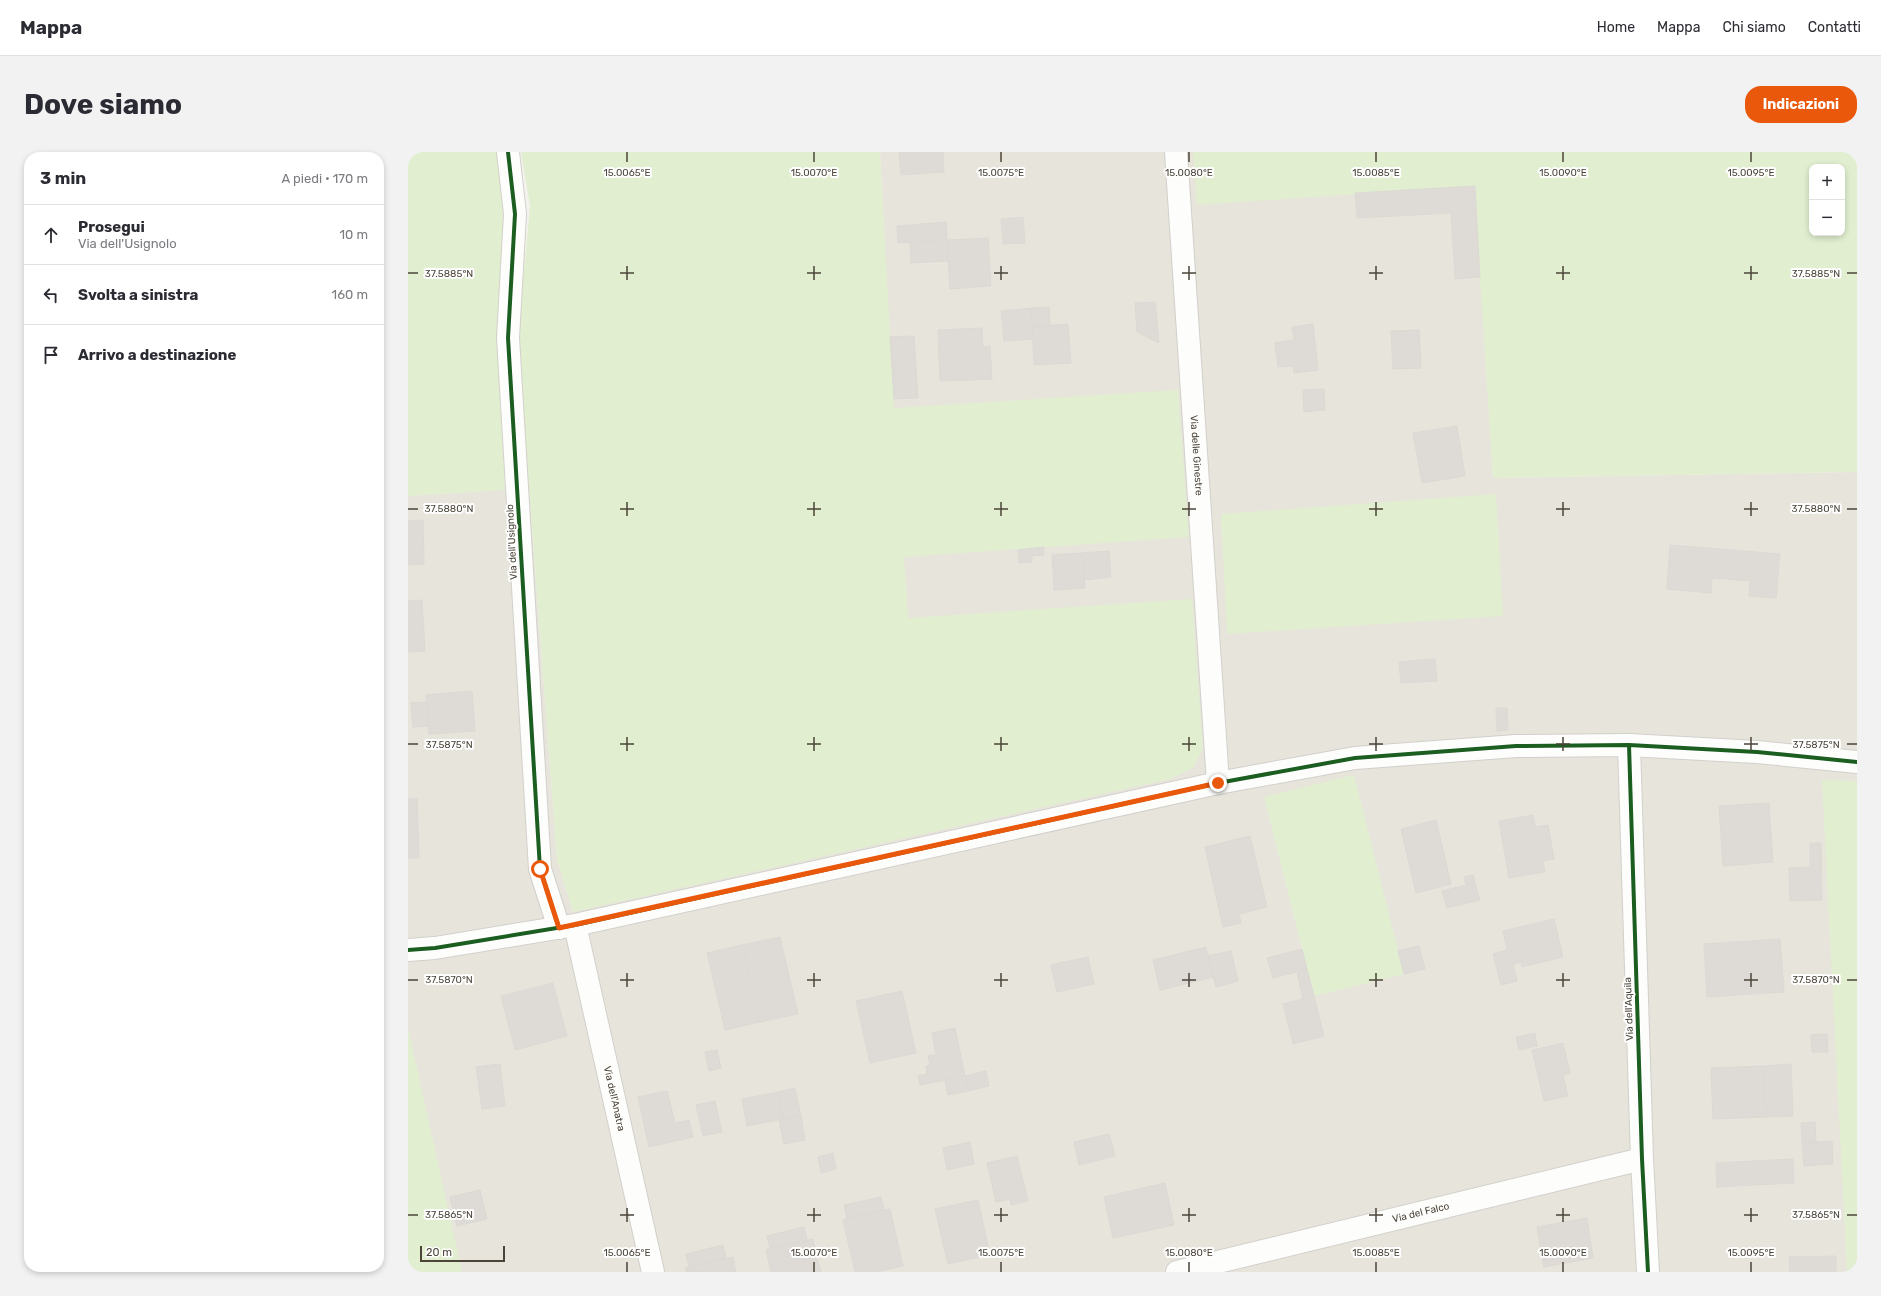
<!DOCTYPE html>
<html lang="it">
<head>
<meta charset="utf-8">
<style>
	body { margin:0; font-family:Rubik,sans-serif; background:#f2f2f3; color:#2b2b33 }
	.controls { position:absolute; right:12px; top:12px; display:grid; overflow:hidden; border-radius:8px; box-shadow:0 2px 6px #0003 }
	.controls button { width:36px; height:36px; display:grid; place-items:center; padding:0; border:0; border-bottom:1px solid #e1e1e2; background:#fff; color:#2b2b33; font:20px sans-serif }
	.scale { position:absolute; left:12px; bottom:10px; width:85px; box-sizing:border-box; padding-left:4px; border:2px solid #4b4439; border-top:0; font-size:11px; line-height:14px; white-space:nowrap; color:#4b4439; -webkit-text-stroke:3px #fff; paint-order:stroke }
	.stop { position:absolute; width:12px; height:12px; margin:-9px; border:3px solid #ea580c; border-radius:50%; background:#fff }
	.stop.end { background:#ea580c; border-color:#fff; box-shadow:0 1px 4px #0008 }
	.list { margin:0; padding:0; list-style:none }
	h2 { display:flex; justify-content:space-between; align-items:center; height:52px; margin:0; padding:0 16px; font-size:17px }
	h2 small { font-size:13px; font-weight:400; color:#7c7c81 }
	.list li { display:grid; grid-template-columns:26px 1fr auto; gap:12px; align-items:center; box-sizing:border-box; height:60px; padding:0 16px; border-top:1px solid #e1e1e2 }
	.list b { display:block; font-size:15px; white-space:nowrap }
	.list p { margin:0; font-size:13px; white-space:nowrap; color:#7c7c81 }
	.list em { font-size:13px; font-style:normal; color:#7c7c81 }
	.icon { flex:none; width:22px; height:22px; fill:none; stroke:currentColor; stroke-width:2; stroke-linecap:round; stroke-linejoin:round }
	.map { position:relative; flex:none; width:1449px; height:1120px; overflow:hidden; border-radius:16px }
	header { display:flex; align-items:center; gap:24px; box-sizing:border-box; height:56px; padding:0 20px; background:#fff; border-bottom:1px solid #e1e1e2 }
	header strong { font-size:19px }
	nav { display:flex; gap:22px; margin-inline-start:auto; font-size:14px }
	.intro { display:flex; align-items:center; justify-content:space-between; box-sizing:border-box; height:96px; padding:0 24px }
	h1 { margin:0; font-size:28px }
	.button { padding:10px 18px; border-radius:16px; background:#ea580c; color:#fff; font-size:14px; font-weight:700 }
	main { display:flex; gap:24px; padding:0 24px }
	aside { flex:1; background:#fff; border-radius:16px; box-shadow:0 2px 6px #0003 }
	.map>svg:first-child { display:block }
	.residential { fill:#e7e4dc }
	.green { fill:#e1eecf; fill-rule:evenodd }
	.building { fill:#dedbd6; stroke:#dcd9d4 }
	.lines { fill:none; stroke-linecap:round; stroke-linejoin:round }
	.minor-casing { stroke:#d2d0cb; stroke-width:24 }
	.minor { stroke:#fdfdfc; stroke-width:22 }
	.cycleway-casing { stroke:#fff; stroke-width:6 }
	.cycleway { stroke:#1b5e20; stroke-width:4 }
	.route { stroke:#ea580c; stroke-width:5 }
	.ticks { fill:none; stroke:#4b4439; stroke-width:1.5 }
	.labels { text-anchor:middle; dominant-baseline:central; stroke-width:4; stroke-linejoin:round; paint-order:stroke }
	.street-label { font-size:10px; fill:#4b4439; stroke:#fff }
	.ticks-label { font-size:10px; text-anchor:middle; fill:#4b4439; stroke:#fff; stroke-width:4; stroke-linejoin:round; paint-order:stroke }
</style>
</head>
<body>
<header>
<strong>Mappa</strong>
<nav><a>Home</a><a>Mappa</a><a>Chi siamo</a><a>Contatti</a></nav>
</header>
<div class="intro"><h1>Dove siamo</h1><a class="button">Indicazioni</a></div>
<main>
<aside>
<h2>3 min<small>A piedi · 170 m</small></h2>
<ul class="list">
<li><svg class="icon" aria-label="ahead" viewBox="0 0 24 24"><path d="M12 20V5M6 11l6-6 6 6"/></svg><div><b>Prosegui</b><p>Via dell'Usignolo</p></div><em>10 m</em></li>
<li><svg class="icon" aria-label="left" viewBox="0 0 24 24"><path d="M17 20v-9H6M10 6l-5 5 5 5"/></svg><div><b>Svolta a sinistra</b></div><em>160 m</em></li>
<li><svg class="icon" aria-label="arrive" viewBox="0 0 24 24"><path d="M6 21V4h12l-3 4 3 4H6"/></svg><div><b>Arrivo a destinazione</b></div></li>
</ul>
</aside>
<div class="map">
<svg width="1449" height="1120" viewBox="0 0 1449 1120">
	<rect width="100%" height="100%" fill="#f4f2ee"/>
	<path class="residential" d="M472,0H1065L1085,326L1449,320V1120H0V344L121,336L149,707L165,760L485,256Z"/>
	<g class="green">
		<path d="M0,0H93L101,65L91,215L97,338L0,344Z"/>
		<path d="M113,0H472L486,256L770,238L781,385L496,405L500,466L784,447L795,596L785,616L762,627L165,760L149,707L121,336L110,217L111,173L122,54Z"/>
		<path d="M785,0H1449V320L1085,326L1066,34L789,53ZM1404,15H1434V81H1404Z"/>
		<path d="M1088,342L1095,464L819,482L813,362Z"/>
		<path d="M946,623L996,822L906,844L856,645Z"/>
		<path d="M1414,628L1449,629V1120H1439Z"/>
		<path d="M0,876L54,1120H0Z"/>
	</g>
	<g class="building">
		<path d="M491,0H535L536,20L493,23Z"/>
		<path d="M1067,34L1072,125L1047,127L1043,61L949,66L947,41Z"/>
		<path d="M615,65L617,91L595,92L593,67Z"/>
		<path d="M538,70L539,88L490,91L489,74Z"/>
		<path d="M580,86L583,134L542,137L539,88Z"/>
		<path d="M539,88L540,109L503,111L502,91Z"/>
		<path d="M747,150L751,191L729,180L727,151Z"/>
		<path d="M641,155L642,174L624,175L623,156Z"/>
		<path d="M623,156L625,187L596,189L593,159Z"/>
		<path d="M660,172L663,211L626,213L624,175Z"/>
		<path d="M905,172L910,218L886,221L885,214L870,215L867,191L886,188L884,175Z"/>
		<path d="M574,176L575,195L582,194L584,227L532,229L530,178Z"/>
		<path d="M1011,178L1013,216L985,217L983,179Z"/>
		<path d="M506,184L510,246L486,247L482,185Z"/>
		<path d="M916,237L917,258L896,260L895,238Z"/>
		<path d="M1049,274L1057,324L1014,331L1005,281Z"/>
		<path d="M15,368L16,412L0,413V369Z"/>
		<path d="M1262,393L1372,402L1368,446L1341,444L1342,429L1304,426L1303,441L1259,437Z"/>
		<path d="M636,395V403L624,404V410L611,411L610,398Z"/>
		<path d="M701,399L703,425L676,428L674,401Z"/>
		<path d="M674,401L677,436L646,438L644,403Z"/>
		<path d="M14,448L17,499L0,500V449Z"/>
		<path d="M1027,507L1029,529L993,531L991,510Z"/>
		<path d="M64,539L67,579L21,582L18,543Z"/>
		<path d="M19,550L20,574L5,575L3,551Z"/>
		<path d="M1088,556H1099L1100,578L1089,579Z"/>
		<path d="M9,646L11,706H0V647Z"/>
		<path d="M1361,651L1365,710L1315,714L1311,654Z"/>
		<path d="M1125,663L1127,675L1140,673L1146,707L1135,709L1137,720L1101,726L1091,669Z"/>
		<path d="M1028,668L1043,732L1008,741L993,677Z"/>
		<path d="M842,684L859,755L831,762L833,771L815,775L797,695Z"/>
		<path d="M1402,691H1413L1414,748L1382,749L1381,716L1402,715Z"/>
		<path d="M1065,723L1067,731L1058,733L1056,725Z"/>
		<path d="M1067,731L1072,748L1039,756L1034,739Z"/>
		<path d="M1146,767L1155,805L1114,815L1113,810L1105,812L1109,829L1093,833L1085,802L1099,798L1095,779Z"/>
		<path d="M372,785L390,862L352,870L334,793Z"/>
		<path d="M1372,787L1376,840L1299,845L1296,792Z"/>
		<path d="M334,793L352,870L317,878L299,801Z"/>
		<path d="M1011,794L1017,817L996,822L990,799Z"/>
		<path d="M798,795L805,825L752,838L745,808Z"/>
		<path d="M894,797L899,817L865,826L859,806Z"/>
		<path d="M823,799L830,829L808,835L800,804Z"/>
		<path d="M680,805L686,832L649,840L643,813Z"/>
		<path d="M899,817L906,844L895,847L889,820Z"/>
		<path d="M145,831L159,884L107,898L93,844Z"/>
		<path d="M494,839L508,901L462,911L448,849Z"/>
		<path d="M906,844L916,884L885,892L875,852Z"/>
		<path d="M547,876L557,924L512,933L510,924L519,922L518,914L522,913L520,904L528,903L524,881Z"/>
		<path d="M1127,881L1129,894L1111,898L1108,885Z"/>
		<path d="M1419,882L1420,900H1404L1403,883Z"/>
		<path d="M1155,891L1162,921L1155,923L1160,944L1136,949L1124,898Z"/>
		<path d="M309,898L313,916L301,919L297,900Z"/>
		<path d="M92,912L97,954L74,957L68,915Z"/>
		<path d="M1383,912L1385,964L1358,965L1355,914Z"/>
		<path d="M1355,914L1358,965L1305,967L1303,916Z"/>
		<path d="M578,919L581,934L560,939L557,924Z"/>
		<path d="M557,924L560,939L540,943L537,928Z"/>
		<path d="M387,936L393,964L375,967L370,940Z"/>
		<path d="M259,939L267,971L281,968L285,985L241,995L230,945Z"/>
		<path d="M370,940L375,967L339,974L334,947Z"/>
		<path d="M307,949L314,980L295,984L288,953Z"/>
		<path d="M393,964L397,988L376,992L371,968Z"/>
		<path d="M1407,970L1408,990L1394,991L1393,971Z"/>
		<path d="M701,982L707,1004L671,1013L666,990Z"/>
		<path d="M1424,989L1425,1012L1396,1014L1394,991Z"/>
		<path d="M562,990L566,1012L539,1018L535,996Z"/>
		<path d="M425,1001L428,1017L413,1021L410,1005Z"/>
		<path d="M609,1004L620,1049L603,1053L602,1047L588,1050L579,1011Z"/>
		<path d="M1385,1007L1386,1031L1309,1035L1308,1011Z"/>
		<path d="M757,1031L766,1073L705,1086L696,1045Z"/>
		<path d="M72,1038L79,1067L49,1074L42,1045Z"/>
		<path d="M473,1045L476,1058L439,1067L436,1053Z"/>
		<path d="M570,1048L582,1103L540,1112L527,1057Z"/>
		<path d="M482,1057L495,1114L468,1120H447L435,1068Z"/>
		<path d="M1179,1066L1185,1106L1136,1115L1129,1075Z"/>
		<path d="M396,1075L399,1088L362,1097L359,1084Z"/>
		<path d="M405,1087L413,1120H363L358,1098Z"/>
		<path d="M315,1093L318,1106L281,1115L278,1102Z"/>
		<path d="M1428,1104V1120H1382L1381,1105Z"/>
		<path d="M325,1105L328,1120H278L277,1116Z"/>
	</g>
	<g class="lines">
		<g class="minor-casing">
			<g id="minor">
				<path d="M100,0L107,62L100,186L132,717L151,776"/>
				<path id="s1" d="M768,0L810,631"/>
				<path d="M1221,593L1234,1007L1240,1120"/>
				<path id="s2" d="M167,773L245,1120"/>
				<path d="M0,798L27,796L167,773L810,631L947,606L1108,594L1221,593L1349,600L1449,610"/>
				<path id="s3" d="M769,1120L1234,1007"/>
			</g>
		</g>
		<use href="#minor" class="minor"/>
		<g class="cycleway-casing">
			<g id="cycleway">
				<path d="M100,0L107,62L100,186L132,717L151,776"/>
				<path d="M1221,593L1234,1007L1240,1120"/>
				<path d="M0,798L27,796L167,773L810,631L947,606L1108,594L1221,593L1349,600L1449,610"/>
			</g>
		</g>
		<use href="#cycleway" class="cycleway"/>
	</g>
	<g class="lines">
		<path class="route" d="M132,717L151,776L810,631"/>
	</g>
	<path class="ticks" d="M219,0V10M406,0V10M593,0V10M781,0V10M968,0V10M1155,0V10M1343,0V10M219,114V128M406,114V128M593,114V128M781,114V128M968,114V128M1155,114V128M1343,114V128M0,121H10M212,121H226M399,121H413M586,121H600M774,121H788M961,121H975M1148,121H1162M1336,121H1350M1439,121H1449M219,350V364M406,350V364M593,350V364M781,350V364M968,350V364M1155,350V364M1343,350V364M0,357H10M212,357H226M399,357H413M586,357H600M774,357H788M961,357H975M1148,357H1162M1336,357H1350M1439,357H1449M219,585V599M406,585V599M593,585V599M781,585V599M968,585V599M1155,585V599M1343,585V599M0,592H10M212,592H226M399,592H413M586,592H600M774,592H788M961,592H975M1148,592H1162M1336,592H1350M1439,592H1449M219,821V835M406,821V835M593,821V835M781,821V835M968,821V835M1155,821V835M1343,821V835M0,828H10M212,828H226M399,828H413M586,828H600M774,828H788M961,828H975M1148,828H1162M1336,828H1350M1439,828H1449M219,1056V1070M406,1056V1070M593,1056V1070M781,1056V1070M968,1056V1070M1155,1056V1070M1343,1056V1070M0,1063H10M212,1063H226M399,1063H413M586,1063H600M774,1063H788M961,1063H975M1148,1063H1162M1336,1063H1350M1439,1063H1449M219,1110V1120M406,1110V1120M593,1110V1120M781,1110V1120M968,1110V1120M1155,1110V1120M1343,1110V1120"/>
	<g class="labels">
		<g class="street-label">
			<text stroke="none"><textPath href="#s1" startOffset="304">Via delle Ginestre</textPath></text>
			<text transform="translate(104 390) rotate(-93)">Via dell'Usignolo</text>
			<text transform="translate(1221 857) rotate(-92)">Via dell'Aquila</text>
			<text stroke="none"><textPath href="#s2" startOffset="178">Via dell'Anatra</textPath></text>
			<text stroke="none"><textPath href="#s3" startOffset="251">Via del Falco</textPath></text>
		</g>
	</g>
	<g class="ticks-label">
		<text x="219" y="24">15.0065°E</text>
		<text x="406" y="24">15.0070°E</text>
		<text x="593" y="24">15.0075°E</text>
		<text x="781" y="24">15.0080°E</text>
		<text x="968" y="24">15.0085°E</text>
		<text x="1155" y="24">15.0090°E</text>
		<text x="1343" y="24">15.0095°E</text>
		<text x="41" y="125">37.5885°N</text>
		<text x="1408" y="125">37.5885°N</text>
		<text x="41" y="360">37.5880°N</text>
		<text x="1408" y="360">37.5880°N</text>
		<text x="41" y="596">37.5875°N</text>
		<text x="1408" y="596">37.5875°N</text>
		<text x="41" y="831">37.5870°N</text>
		<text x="1408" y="831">37.5870°N</text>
		<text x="41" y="1066">37.5865°N</text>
		<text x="1408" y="1066">37.5865°N</text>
		<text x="219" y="1104">15.0065°E</text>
		<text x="406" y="1104">15.0070°E</text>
		<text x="593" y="1104">15.0075°E</text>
		<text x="781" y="1104">15.0080°E</text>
		<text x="968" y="1104">15.0085°E</text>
		<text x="1155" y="1104">15.0090°E</text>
		<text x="1343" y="1104">15.0095°E</text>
	</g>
</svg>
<div class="controls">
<button>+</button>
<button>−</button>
</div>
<div class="scale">20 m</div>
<div class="stop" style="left:132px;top:717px"></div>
<div class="stop end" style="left:810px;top:631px"></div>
</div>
</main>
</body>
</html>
